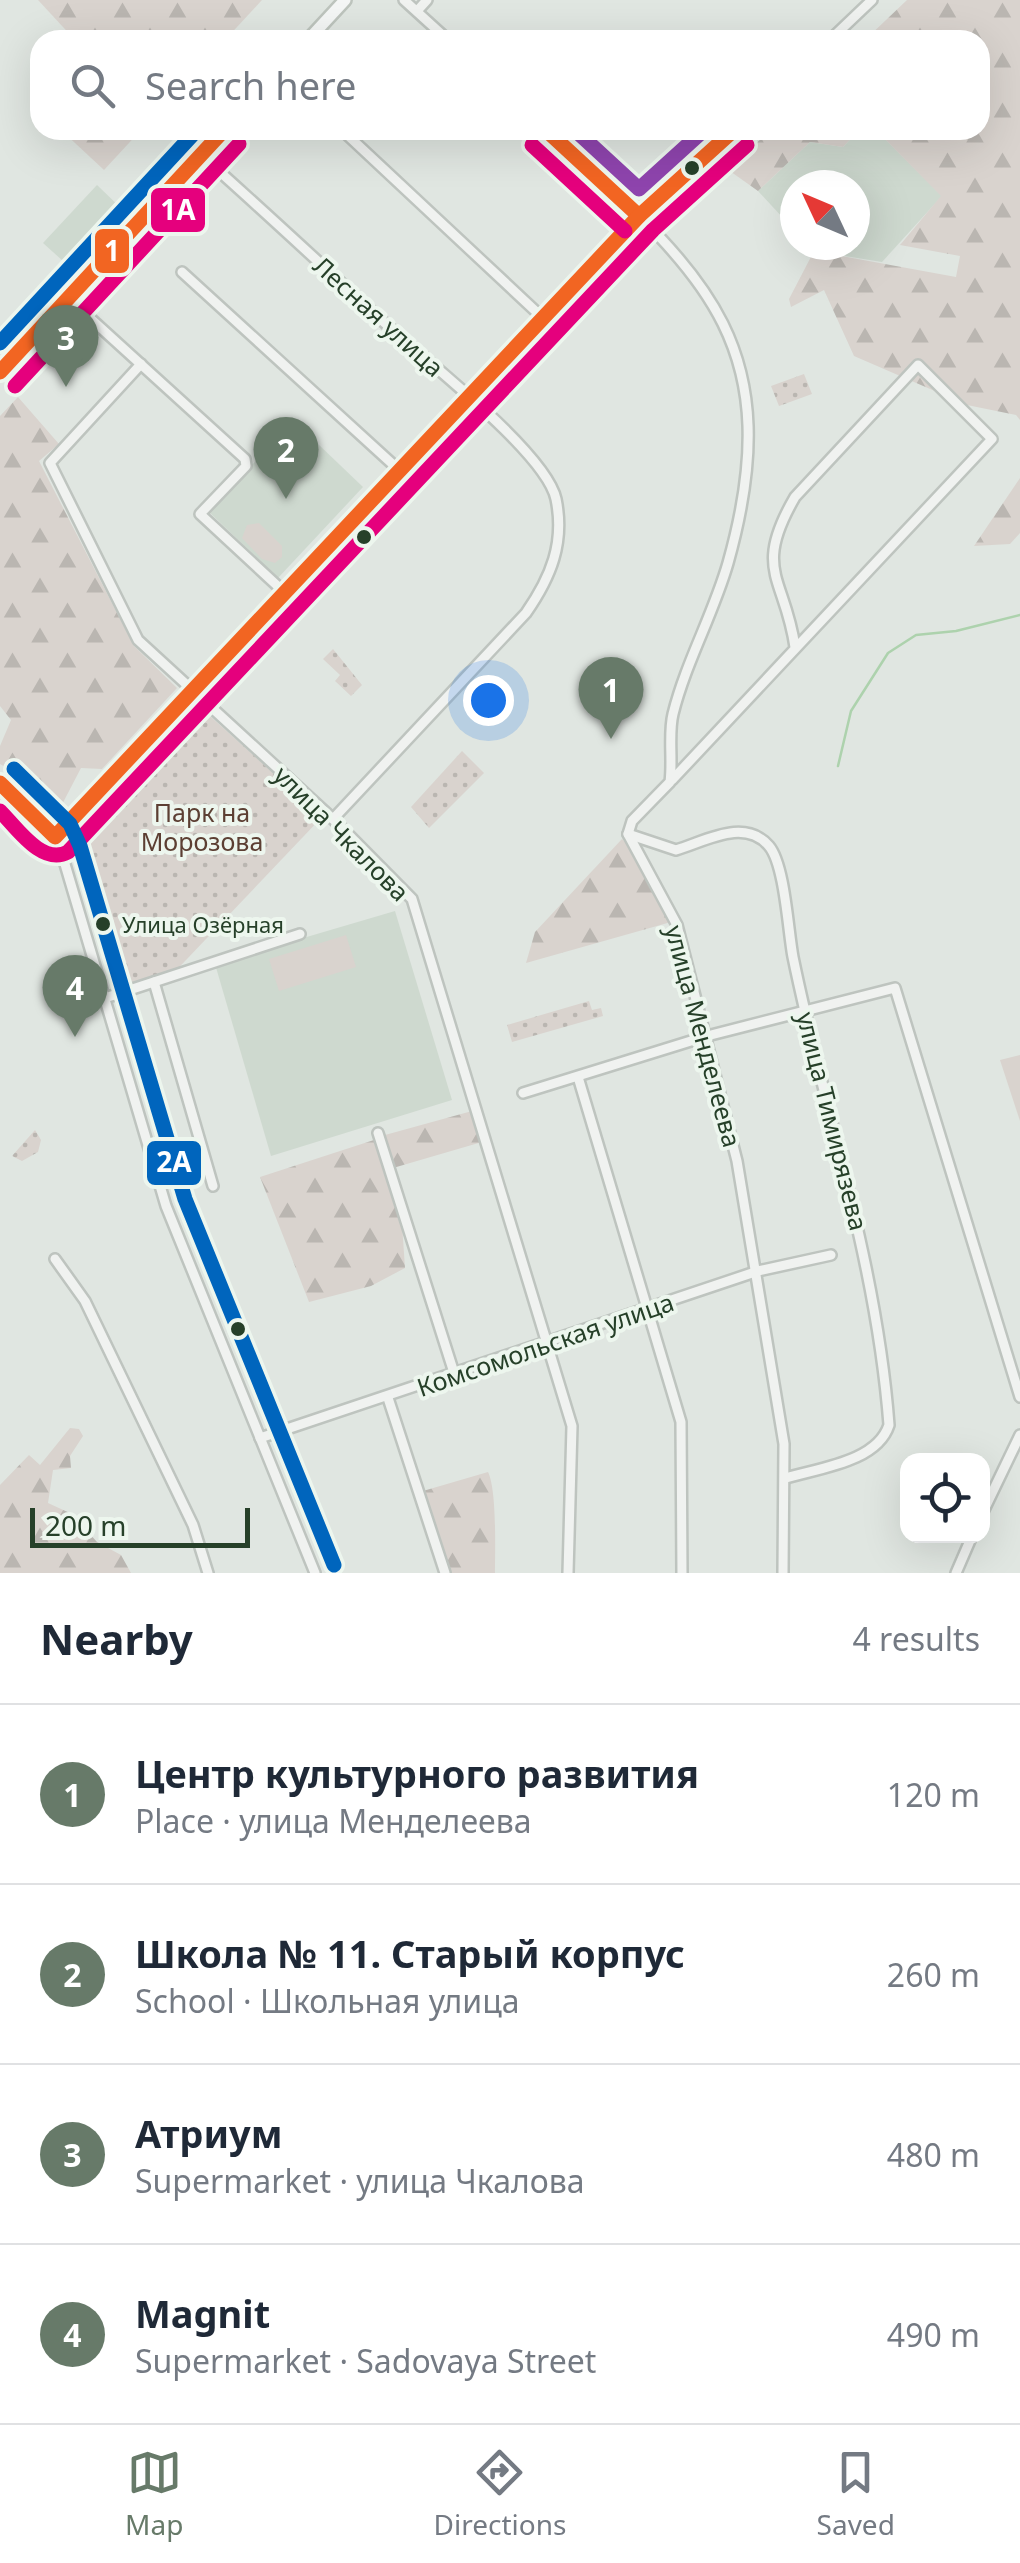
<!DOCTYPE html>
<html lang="en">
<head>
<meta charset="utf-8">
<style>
	body { margin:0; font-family:"Noto Sans",sans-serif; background:#f6f6f7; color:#1f2937 }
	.controls { position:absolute; right:30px; bottom:30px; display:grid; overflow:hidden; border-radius:20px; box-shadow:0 10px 40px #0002 }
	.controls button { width:90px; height:90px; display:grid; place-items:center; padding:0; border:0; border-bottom:2px solid #e0e1e3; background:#fff; color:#1f2937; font:50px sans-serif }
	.compass { position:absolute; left:780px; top:170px; width:90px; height:90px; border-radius:50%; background:#fff; box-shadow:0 10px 40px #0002; rotate:314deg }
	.scale { position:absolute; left:30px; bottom:25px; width:220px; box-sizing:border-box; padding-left:10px; border:5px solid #264029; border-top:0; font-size:28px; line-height:35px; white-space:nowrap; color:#264029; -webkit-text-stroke:8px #edf6ee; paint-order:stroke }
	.you { position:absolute; left:488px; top:700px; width:35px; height:35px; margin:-25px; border:8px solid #fff; border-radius:50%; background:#1a73e8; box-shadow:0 0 0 15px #1a73e833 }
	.badge { display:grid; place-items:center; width:65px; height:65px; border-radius:50%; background:#677a69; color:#fff; font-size:32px; font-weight:700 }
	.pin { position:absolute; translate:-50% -82px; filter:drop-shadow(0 2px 5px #0008) }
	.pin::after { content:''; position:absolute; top:52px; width:35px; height:30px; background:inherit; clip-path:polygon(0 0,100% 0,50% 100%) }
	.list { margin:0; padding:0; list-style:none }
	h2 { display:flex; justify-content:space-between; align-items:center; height:130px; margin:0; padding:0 40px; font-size:42px }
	h2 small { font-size:32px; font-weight:400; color:#747a83 }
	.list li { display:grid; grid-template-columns:65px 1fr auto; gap:30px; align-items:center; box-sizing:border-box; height:180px; padding:0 40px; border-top:2px solid #e0e1e3 }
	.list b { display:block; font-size:38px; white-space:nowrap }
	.list p { margin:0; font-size:32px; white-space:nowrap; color:#747a83 }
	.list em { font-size:32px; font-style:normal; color:#747a83 }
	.icon { flex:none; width:55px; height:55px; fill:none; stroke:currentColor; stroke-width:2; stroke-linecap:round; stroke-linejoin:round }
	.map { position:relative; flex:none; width:1020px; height:1573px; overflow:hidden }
	.search { position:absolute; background:#fff; box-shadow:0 10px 40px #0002; left:30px; right:30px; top:30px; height:110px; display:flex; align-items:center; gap:25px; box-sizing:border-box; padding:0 35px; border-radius:30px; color:#747a83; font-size:38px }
	.sheet { height:850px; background:#fff }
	nav { display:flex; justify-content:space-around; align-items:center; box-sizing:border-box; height:140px; border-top:2px solid #e0e1e3; background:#fff; font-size:28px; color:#747a83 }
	nav a { display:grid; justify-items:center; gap:5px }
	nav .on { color:#677a69 }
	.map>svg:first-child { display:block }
	.built { fill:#ced9cf }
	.grass { fill:#d9d3ce }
	.forest { fill:url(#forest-firs) }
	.park { fill:url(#park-dots) }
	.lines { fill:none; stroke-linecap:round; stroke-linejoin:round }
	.stream { stroke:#add2ad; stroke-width:2.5 }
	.minor-casing { stroke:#bec4bf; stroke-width:14 }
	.major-casing { stroke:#bdc4bd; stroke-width:16 }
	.minor { stroke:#f0f2f0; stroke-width:9 }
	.major { stroke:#f4f6f5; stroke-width:11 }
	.bus-1-casing { stroke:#edf6ee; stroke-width:22 }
	.bus-2-casing { stroke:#edf6ee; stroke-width:22 }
	.bus-3-casing { stroke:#edf6ee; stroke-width:22 }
	.bus-4-casing { stroke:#edf6ee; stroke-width:22 }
	.bus-1 { stroke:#f26522; stroke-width:15 }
	.bus-2 { stroke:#e5007d; stroke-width:15 }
	.bus-3 { stroke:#0065bd; stroke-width:15 }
	.bus-4 { stroke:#8e44ad; stroke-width:15 }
	.bus-dot { fill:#264029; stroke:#edf6ee; stroke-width:4 }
	.labels { text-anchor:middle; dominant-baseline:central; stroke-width:8; stroke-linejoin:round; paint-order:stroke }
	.bus-label { font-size:22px; fill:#264029; stroke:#edf6ee; text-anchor:start }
	.street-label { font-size:25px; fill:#264029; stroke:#edf6ee }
	.park-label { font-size:25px; fill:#5c3f33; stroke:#edf6ee }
	.line-badge { stroke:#edf6ee; stroke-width:4 }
	.badge-label { font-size:28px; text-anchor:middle; font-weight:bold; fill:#fff }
</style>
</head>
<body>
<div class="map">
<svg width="1020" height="1573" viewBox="0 0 1020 1573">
	<defs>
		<pattern id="forest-firs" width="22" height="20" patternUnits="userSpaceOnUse" patternTransform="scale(2.5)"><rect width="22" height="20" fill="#d9d3ce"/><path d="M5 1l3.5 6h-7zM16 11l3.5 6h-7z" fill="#bab6b1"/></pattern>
		<pattern id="park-dots" width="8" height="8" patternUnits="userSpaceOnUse" patternTransform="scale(2.5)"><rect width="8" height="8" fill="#d9d3ce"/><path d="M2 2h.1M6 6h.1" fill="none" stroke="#bab6b1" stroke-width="1.8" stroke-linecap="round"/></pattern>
	</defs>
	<rect width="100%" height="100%" fill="#e0e6e1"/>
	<g class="built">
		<path d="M859,130H876L942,196L882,262L814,251L808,245H855V185H795V231L758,191L810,142L843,147Z"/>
		<path d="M97,185L126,213L73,270L43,243Z"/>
		<path d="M294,421L363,487L278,578L208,511Z"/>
		<path d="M395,911L452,1100L271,1156L215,964Z"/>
	</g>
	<g class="grass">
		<path d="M259,523L282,546V557L275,563L262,559L242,538L247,525Z"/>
		<path d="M346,935L356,967L279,991L269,959Z"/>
		<path d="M1020,1055V1121L1000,1060Z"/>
	</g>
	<g class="forest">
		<path d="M38,0H262L225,40H75Z"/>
		<path d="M907,0H1020V420L1016,415L967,405L854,356L824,290L791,307L789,299L814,251L956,277L960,256L900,245L941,196L876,130H980V40H865Z"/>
		<path d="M61,130H141L104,170Z"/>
		<path d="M771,130H859L843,147L810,142L758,191L727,169Z"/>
		<path d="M18,397L59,444L39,461L134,646L177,688L102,769L81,768L56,816L18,782L14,772L0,764V746L11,720L0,706V416Z"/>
		<path d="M1020,478V533L1010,544L974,546Z"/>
		<path d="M622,839L641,856L671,922L526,963L535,932Z"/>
		<path d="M472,1111L482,1142L393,1168L385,1135Z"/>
		<path d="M377,1139L402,1224L405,1268L371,1286L309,1302L260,1177Z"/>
		<path d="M70,1428L79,1429L83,1436L70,1456L71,1468L53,1470L48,1503L72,1514L97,1542L121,1555L131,1573H0V1485L29,1455L40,1465Z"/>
		<path d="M488,1472C497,1490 495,1551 495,1573H451L439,1548L423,1491Z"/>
	</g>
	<g class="park">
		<path d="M804,374L812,394L779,406L771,386Z"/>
		<path d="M333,649L362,685L351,696L335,681L340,675L323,659Z"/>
		<path d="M200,707L322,817L167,980L114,992L76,845Z"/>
		<path d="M462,751L484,773L429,828L411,807Z"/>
		<path d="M589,1001L592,1010L601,1008L603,1016L512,1042L507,1025Z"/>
		<path d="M35,1130L41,1140L38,1152L22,1161L12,1156Z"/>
	</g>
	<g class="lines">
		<path class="stream" d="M838,766L851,711L888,653L916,635L956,631L1020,615"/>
		<g class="minor-casing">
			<g id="minor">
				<path d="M404,0L448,40"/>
				<path d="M417,11L427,0"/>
				<path d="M830,40L872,0"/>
				<path d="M342,130L544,319"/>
				<path d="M546,130C700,270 791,339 728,563C713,615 686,662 673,714C668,734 673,760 670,782L632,821L628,834L677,925L737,1161L784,1444L783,1573"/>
				<path d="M201,155C264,211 325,268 387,325C425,360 546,453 556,499C565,543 551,577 526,613L333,819"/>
				<path d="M182,272L399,470"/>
				<path d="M68,298L245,459L246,466L200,514L283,591"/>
				<path d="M141,364L50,463L138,640L333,819L412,899L572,1426L568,1573"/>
				<path d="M672,780L992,439L918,365L795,497C752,571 785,577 795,647"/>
				<path d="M0,783L55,837L62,854L166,1206L315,1573"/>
				<path d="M628,834L676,850C704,842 744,817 769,846C785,865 788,931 793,957C825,1113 877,1265 889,1425C877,1462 819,1468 786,1478"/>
				<path d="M55,837L639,216L734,130"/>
				<path d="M154,982L213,1186"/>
				<path d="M105,998L300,934"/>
				<path d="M578,1077L681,1422L682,1573"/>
				<path d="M523,1093L707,1036L895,988L1020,1397"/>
				<path d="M378,1133L455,1376"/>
				<path d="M55,1259L85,1301L193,1525L208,1573"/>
				<path d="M388,1398L445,1573"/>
				<path d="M260,1438L758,1271L831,1255"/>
				<path d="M982,1514L1020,1435"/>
				<path d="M956,1573L972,1536"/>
			</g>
		</g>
		<g class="major-casing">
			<g id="major">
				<path d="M308,40L345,0"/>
				<path d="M0,372L224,130"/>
			</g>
		</g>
		<use href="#minor" class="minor"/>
		<use href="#major" class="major"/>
		<g class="bus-1-casing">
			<g id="bus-1">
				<path d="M546,130L639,216"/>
				<path d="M0,372L224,130"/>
				<path d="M0,783L55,837L639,216L734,130"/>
			</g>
		</g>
		<g class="bus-2-casing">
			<g id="bus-2">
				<path d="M532,145L625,231"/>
				<path d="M15,386L239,144"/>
				<path d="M0,811C17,828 42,866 68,852L653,230L747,145"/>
			</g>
		</g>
		<g class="bus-3-casing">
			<g id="bus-3">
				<path d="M0,343L197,130"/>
				<path d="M14,769L70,824L80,846L185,1199L334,1565"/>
			</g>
		</g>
		<g class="bus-4-casing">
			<path id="bus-4" d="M575,130L639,189L704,130"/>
		</g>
		<use href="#bus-1" class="bus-1"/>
		<use href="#bus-2" class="bus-2"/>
		<use href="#bus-3" class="bus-3"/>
		<use href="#bus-4" class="bus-4"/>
	</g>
	<g class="bus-dot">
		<circle cx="692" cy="168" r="9"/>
		<circle cx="364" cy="537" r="9"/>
		<circle cx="103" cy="924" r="9"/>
		<circle cx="238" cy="1329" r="9"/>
	</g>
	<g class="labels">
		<g class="bus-label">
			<text x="122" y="924">Улица Озёрная</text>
		</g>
		<g class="street-label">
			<text transform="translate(379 316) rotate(42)">Лесная улица</text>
			<text transform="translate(342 833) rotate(45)">улица Чкалова</text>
			<text transform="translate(704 1036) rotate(75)">улица Менделеева</text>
			<text transform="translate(833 1121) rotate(76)">улица Тимирязева</text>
			<text transform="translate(545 1344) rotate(-19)">Комсомольская улица</text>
		</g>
		<g class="park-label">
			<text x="202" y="812">Парк на<tspan x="202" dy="29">Морозова</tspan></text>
		</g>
	</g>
	<g class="line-badge">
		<rect x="149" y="186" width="58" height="48" rx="10" fill="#e5007d"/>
		<rect x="93" y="227" width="38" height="48" rx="10" fill="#f26522"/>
		<rect x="145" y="1139" width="58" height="48" rx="10" fill="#0065bd"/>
	</g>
	<g class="badge-label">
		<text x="178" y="220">1А</text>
		<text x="112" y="261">1</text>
		<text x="174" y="1172">2А</text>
	</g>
</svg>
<div class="controls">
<button><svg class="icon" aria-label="locate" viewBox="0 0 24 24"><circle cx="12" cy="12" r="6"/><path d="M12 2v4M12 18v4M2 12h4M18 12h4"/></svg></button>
</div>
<svg class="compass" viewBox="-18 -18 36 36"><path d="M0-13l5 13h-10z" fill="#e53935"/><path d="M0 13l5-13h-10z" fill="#747a83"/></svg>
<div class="scale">200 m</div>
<div class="you"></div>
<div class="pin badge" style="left:611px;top:739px">1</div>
<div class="pin badge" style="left:286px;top:499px">2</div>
<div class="pin badge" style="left:66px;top:387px">3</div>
<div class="pin badge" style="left:75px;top:1037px">4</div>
<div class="search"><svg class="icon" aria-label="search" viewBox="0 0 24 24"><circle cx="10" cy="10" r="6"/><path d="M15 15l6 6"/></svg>Search here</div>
</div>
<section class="sheet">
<h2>Nearby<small>4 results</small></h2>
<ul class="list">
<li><span class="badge">1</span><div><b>Центр культурного развития</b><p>Place · улица Менделеева</p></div><em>120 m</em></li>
<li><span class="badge">2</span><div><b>Школа № 11. Старый корпус</b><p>School · Школьная улица</p></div><em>260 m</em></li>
<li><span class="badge">3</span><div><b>Атриум</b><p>Supermarket · улица Чкалова</p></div><em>480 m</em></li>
<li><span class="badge">4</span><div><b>Magnit</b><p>Supermarket · Sadovaya Street</p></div><em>490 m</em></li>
</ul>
</section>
<nav>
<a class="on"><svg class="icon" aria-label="map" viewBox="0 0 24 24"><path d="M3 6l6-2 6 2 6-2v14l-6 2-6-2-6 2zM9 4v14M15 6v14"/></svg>Map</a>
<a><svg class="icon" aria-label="directions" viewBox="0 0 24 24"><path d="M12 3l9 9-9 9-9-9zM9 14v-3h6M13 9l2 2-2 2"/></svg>Directions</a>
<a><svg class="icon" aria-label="saved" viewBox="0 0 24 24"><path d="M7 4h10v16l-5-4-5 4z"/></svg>Saved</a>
</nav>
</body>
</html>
